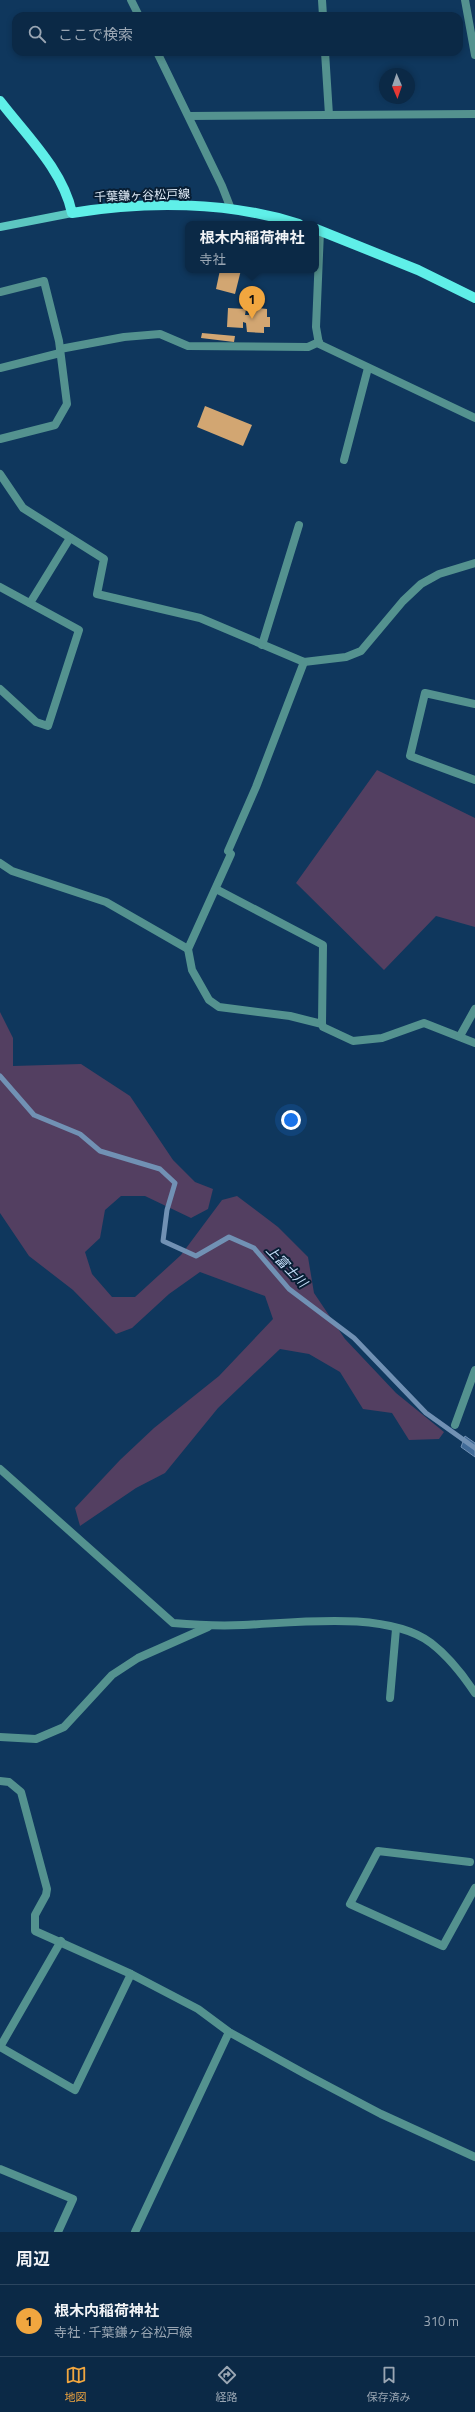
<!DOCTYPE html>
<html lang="ja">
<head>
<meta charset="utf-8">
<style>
	body { margin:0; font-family:"Titillium Web","Noto Sans JP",sans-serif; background:#193551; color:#f1f3f6 }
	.compass { position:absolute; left:379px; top:68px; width:36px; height:36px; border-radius:50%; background:#0b2946; box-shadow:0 2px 6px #0003; rotate:178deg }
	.you { position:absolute; left:291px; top:1120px; width:14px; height:14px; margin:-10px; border:3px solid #fff; border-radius:50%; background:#1a73e8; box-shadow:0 0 0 6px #1a73e833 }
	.badge { display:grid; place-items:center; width:26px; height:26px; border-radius:50%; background:#f1a63f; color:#111; font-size:13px; font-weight:700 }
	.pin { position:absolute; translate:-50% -33px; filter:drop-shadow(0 1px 2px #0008) }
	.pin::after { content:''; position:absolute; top:21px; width:14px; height:12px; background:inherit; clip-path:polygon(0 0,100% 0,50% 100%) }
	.popup { position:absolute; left:185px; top:221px; width:134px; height:52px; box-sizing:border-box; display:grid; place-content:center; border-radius:8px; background:#0b2946; filter:drop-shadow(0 1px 3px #0005); font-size:13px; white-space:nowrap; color:#9aa6b3 }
	.popup b { font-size:15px; color:#f1f3f6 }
	.popup::after { content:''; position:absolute; left:50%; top:100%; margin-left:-8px; border:8px solid transparent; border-top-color:#0b2946 }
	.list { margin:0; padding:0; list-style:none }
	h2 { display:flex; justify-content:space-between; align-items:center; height:52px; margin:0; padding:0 16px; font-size:17px }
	h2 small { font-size:13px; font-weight:400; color:#9aa6b3 }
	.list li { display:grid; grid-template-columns:26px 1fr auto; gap:12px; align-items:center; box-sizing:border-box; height:72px; padding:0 16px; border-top:1px solid #2b455f }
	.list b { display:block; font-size:15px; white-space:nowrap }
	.list p { margin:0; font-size:13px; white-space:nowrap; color:#9aa6b3 }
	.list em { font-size:13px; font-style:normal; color:#9aa6b3 }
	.icon { flex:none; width:22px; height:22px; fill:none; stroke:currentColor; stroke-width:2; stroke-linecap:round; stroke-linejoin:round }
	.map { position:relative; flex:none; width:475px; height:2232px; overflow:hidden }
	.search { position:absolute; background:#0b2946; box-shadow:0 2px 6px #0003; left:12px; right:12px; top:12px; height:44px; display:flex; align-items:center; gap:10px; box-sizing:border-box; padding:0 14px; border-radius:12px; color:#9aa6b3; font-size:15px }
	.sheet { height:124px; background:#0b2946 }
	nav { display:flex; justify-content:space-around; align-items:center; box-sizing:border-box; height:56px; border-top:1px solid #2b455f; background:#0b2946; font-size:11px; color:#9aa6b3 }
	nav a { display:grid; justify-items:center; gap:2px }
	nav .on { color:#f1a63f }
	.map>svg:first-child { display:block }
	.green { fill:#533f61 }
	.water { fill:#406a97; stroke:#7191b4 }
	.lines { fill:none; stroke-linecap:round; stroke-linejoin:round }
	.stream { stroke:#7191b4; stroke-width:5 }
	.building { fill:#d2a672 }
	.minor { stroke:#54928f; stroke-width:8 }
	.secondary { stroke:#5cc7c1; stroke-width:8 }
	.primary { stroke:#5fefe8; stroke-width:10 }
	.labels { text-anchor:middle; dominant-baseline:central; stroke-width:4; stroke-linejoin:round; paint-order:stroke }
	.street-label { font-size:12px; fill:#e2edf9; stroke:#081e34 }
	.water-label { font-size:13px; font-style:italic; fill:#c7e0fb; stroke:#081e34 }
</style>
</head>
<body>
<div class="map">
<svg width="475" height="2232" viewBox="0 0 475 2232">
	<rect width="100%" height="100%" fill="#0f375d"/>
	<g class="green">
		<path d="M377,770L475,818V927L436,916L384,970L296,883Z"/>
		<path d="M0,1012L13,1038V1066L81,1064L130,1096L173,1160L195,1182L213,1189L208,1209L191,1218L145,1196H121L105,1210L100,1238L85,1252L92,1274L112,1297H135L181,1255L222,1200L237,1196L278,1227L308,1257L314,1293L345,1339L396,1393L444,1432L439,1439L409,1440L392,1413L363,1409L340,1372L309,1354L280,1349L218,1408L165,1473L136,1488L80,1526L75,1508L120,1460L154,1428L219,1376L273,1319L265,1296L200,1272L169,1294L132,1328L116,1334L73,1290L29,1256L0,1213Z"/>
	</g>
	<path class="water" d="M465,1436L475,1443V1457L461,1447Z"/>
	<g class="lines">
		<path class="stream" d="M0,1076L34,1115L80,1134L100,1151L160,1169L175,1183L167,1210L163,1241L196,1256L229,1237L254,1248L289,1289L354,1338L426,1413L475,1448"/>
	</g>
	<g class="building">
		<path d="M220,270H241L235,294L216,289Z"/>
		<path d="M250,307L267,309V317H270V327H264V333L247,332L246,323L243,322V328L227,327L228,308L246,309L245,315H249Z"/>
		<path d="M202,333L235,336L234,342L201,338Z"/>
		<path d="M205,406L252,425L243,446L197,427Z"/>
	</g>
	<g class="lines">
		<g class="minor">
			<path d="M131,0L139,16"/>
			<path d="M322,0L323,16"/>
			<path d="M465,0L475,55"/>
			<path d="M157,52L222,186L231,209"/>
			<path d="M325,52L329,115"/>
			<path d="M189,116L475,114"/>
			<path d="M320,231L316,327L319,344L475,418"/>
			<path d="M0,292L44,281L59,341L67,404L55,425L0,439"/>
			<path d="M60,349L124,337L160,334L188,346L308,347L319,342"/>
			<path d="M0,368L60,353"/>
			<path d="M344,460L368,368"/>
			<path d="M0,474L23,508L104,559L97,594L200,618L304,662L346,657L361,651L403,601L421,584L439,574L475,563"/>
			<path d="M0,587L79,630L48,726L36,722L0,689"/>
			<path d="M30,603L70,538"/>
			<path d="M262,645L299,525"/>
			<path d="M475,704L425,693L410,756L475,780"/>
			<path d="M0,863L12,871L106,902L188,949"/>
			<path d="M216,889L323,945L322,1024L290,1016L219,1007L209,1000L192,970L188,949L231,854L228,851L256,787L304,662"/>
			<path d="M322,1024L323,1027L353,1041L382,1038L424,1023L475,1043"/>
			<path d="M460,1036L475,1009"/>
			<path d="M455,1425L475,1370"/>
			<path d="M0,1469L173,1623C196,1625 219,1626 243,1625C295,1623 387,1610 431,1643C448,1656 463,1675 475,1693"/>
			<path d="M390,1698L396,1629"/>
			<path d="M0,1737L36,1739L64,1727L112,1675L138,1658L208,1627"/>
			<path d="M0,1781L9,1782L21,1792L47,1889L46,1895L35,1915V1931L131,1974L198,2009L229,2032L307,2075L381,2114L475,2157"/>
			<path d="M470,1862L378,1851L350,1904L443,1946L475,1888"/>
			<path d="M0,2047L75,2090L131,1974"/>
			<path d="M0,2047L61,1941"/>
			<path d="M0,2169L73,2199L58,2232"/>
			<path d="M135,2232L229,2032"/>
		</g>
		<path class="secondary" d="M0,227L72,213"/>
		<g class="primary">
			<path d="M0,101C26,135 63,170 72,213C146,201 227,201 299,224"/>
			<path d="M316,229L418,270L475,298"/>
		</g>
	</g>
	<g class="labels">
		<g class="street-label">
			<text transform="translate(142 195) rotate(-2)">千葉鎌ヶ谷松戸線</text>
		</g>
		<g class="water-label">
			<text transform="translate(287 1266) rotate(46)">上富士川</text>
		</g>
	</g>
</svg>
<svg class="compass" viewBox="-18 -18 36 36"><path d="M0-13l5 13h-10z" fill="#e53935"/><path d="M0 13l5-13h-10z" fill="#9aa6b3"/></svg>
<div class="you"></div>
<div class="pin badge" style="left:252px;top:319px">1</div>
<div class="popup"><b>根木内稲荷神社</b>寺社</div>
<div class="search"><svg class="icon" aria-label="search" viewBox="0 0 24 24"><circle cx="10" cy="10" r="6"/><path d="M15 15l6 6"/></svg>ここで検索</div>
</div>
<section class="sheet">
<h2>周辺<small></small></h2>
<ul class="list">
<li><span class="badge">1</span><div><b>根木内稲荷神社</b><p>寺社 · 千葉鎌ヶ谷松戸線</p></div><em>310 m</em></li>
</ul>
</section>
<nav>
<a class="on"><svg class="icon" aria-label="map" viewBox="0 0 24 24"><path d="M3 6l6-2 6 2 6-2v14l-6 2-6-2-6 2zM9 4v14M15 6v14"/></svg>地図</a>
<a><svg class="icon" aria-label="directions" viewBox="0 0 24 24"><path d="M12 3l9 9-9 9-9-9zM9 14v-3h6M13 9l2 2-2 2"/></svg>経路</a>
<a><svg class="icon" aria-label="saved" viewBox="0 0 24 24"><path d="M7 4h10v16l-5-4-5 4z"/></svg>保存済み</a>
</nav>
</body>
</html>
